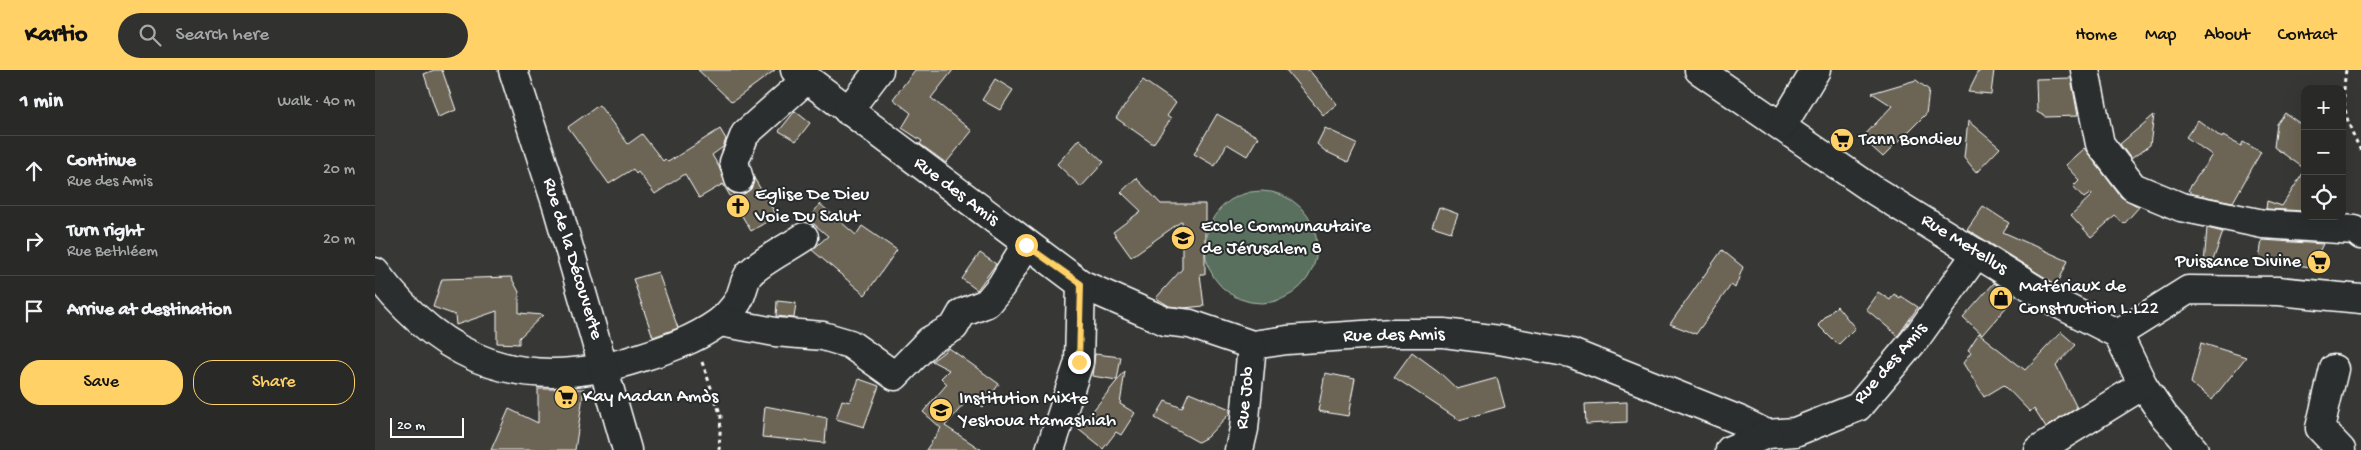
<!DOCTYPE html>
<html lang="en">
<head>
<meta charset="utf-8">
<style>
	body { margin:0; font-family:"Gochi Hand",sans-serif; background:#313230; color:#f1f3f6 }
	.controls { position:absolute; right:15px; top:15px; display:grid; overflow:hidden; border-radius:10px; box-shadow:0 5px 20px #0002 }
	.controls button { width:45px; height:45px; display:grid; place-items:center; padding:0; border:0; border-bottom:1px solid #454645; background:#292a28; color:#f1f3f6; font:25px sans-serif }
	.scale { position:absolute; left:15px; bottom:12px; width:74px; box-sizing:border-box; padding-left:5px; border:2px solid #fff; border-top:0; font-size:14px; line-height:18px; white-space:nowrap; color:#fff; -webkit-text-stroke:4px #2a2d2e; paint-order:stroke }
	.stop { position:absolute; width:15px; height:15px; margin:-11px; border:4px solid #ffd166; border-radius:50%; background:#fff }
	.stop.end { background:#ffd166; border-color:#fff; box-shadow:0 1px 5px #0008 }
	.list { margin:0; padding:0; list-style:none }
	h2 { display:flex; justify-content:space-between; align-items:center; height:65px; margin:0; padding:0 20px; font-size:21px }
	h2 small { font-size:16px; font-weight:400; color:#a5a7a8 }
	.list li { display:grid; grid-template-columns:32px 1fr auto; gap:15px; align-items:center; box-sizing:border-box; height:70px; padding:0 20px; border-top:1px solid #454645 }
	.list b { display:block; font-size:19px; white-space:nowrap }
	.list p { margin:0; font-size:16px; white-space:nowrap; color:#a5a7a8 }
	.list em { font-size:16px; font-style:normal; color:#a5a7a8 }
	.actions { display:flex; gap:10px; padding:15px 20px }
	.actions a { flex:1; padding:11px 0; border:1px solid #ffd166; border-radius:20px; text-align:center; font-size:18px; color:#ffd166 }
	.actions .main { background:#ffd166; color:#111 }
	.icon { flex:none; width:28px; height:28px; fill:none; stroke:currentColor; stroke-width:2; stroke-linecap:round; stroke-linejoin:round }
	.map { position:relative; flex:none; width:1986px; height:380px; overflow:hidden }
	header { display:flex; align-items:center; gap:30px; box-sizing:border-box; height:70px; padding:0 25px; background:#ffd166; color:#111 }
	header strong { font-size:24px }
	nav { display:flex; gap:28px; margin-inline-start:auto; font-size:18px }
	.search { width:350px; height:45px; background:#313230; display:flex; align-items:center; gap:12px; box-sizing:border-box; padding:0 18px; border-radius:28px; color:#a5a7a8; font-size:19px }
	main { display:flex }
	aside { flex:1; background:#292a28 }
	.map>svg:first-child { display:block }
	.green { fill:#59705d; stroke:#acb8ae }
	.building { fill:#6c6554; stroke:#fff }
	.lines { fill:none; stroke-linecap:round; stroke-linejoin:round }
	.minor-casing { stroke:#fff; stroke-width:31 }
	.tertiary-casing { stroke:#fff; stroke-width:31 }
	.path { stroke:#fff; stroke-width:3; stroke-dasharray:4 4; stroke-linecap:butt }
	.minor { stroke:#2a2d2e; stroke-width:28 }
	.tertiary { stroke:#2a2d2e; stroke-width:28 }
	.route { stroke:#ffd166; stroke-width:6 }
	.labels { text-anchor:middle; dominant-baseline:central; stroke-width:4; stroke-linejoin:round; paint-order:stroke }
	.poi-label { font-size:19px; fill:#fff; stroke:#2a2d2e; text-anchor:start }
	.street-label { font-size:19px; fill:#fff; stroke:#2a2d2e }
</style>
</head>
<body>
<header>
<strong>Kartio</strong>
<div class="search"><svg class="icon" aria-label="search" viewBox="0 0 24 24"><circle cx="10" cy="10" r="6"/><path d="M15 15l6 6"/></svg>Search here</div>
<nav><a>Home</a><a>Map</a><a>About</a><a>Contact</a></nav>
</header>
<main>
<aside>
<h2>1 min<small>Walk · 40 m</small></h2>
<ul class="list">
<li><svg class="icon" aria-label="ahead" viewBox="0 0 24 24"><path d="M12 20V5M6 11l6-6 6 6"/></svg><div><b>Continue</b><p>Rue des Amis</p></div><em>20 m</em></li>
<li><svg class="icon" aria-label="right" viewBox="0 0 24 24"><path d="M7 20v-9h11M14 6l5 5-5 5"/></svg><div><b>Turn right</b><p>Rue Bethléem</p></div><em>20 m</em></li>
<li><svg class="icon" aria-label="arrive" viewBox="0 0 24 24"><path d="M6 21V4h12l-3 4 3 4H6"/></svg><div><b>Arrive at destination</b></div></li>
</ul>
<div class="actions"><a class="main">Save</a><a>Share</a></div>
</aside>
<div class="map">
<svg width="1986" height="380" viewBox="0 0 1986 380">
	<rect width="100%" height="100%" fill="#373836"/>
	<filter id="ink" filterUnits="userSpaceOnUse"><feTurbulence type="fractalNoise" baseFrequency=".02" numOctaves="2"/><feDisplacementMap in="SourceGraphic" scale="10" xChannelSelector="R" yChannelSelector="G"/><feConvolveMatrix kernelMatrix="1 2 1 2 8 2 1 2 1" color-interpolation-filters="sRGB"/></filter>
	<g filter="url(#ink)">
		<circle class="green" cx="886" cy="177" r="56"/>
		<g class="building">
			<path d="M59,0H67L81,40L63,47L49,4Z"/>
			<path d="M323,0H400L357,32Z"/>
			<path d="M540,0H578L556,28L597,61L571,93L545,74L547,71L527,58L536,43L518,29Z"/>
			<path d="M911,0H934L962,34L948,45Z"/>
			<path d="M1604,0H1619L1616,24L1593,22Z"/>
			<path d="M1696,8L1703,46L1671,47L1662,42L1661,9Z"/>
			<path d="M620,9L638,20L625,40L607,30Z"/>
			<path d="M768,10L801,33L792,46L796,49L778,74L741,48Z"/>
			<path d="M1541,10L1554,20L1551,44L1508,87L1487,68L1517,36L1497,23Z"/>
			<path d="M224,35L253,74L267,64L288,91L290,89L293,92L345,59L351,69L348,77L337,85L344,97L353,120L360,124H369L376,119L379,108L402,146L376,161L348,114L324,128L310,104L280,124L263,102L261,104L258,99L234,114L193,57Z"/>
			<path d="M420,41L435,53L421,71L404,61Z"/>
			<path d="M1910,43L1930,57V99L1899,77L1902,54Z"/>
			<path d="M842,44L883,67L872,86L852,74L840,96L819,84Z"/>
			<path d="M1779,45L1775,75L1756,89L1745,74Z"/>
			<path d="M1823,50L1847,68L1848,66L1866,76L1868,72L1886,82L1858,132L1818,124L1813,120L1837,85L1811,67Z"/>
			<path d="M1593,51L1625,78L1601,103L1589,88Z"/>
			<path d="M950,58L982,73L973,92L950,81L942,74Z"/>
			<path d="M704,69L729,92L706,117L682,94Z"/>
			<path d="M1709,78L1746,127L1764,137L1749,154L1740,146L1716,167L1696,145L1717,125L1716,123L1709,128L1698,116L1704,110L1690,95Z"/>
			<path d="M1930,100V141L1891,139L1892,131L1907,136Z"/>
			<path d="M761,108L786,134H830V204H825L829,236L809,238L794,236L781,228L807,199V151L756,187L738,162L766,141L746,122Z"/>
			<path d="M445,134L481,165L487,156L522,180L490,225L437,180L453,166L433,149Z"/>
			<path d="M1608,136L1634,153L1628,162L1693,191L1682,215L1592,159Z"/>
			<path d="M1064,137L1083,144L1076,162L1057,156Z"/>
			<path d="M1832,158L1848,162L1836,196L1829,194Z"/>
			<path d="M1887,170L1948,174L1936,197L1884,190Z"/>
			<path d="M1347,180L1368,197L1360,218L1356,215L1321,264L1295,254Z"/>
			<path d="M605,183L621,194L602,220L587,209Z"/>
			<path d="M283,202L303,258L278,267L258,209Z"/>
			<path d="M136,207L144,222V243L168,245L144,268V274L122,273V241L81,255L80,245L58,237L67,209Z"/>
			<path d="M1619,213L1641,226L1607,265L1588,248Z"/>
			<path d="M1503,222L1515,230L1519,224L1525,228L1526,226L1543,237L1523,266L1491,239Z"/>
			<path d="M402,231L421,233L419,248L401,246Z"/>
			<path d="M1462,236L1480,258L1463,275L1443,255Z"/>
			<path d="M1686,262L1701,275L1681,296L1702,338L1671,357L1659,338L1655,342L1629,315L1609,327L1588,293L1596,283L1593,281L1604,264L1650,300Z"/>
			<path d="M1826,273L1871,287L1837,330L1816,313Z"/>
			<path d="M574,278L624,314L608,337L595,327L570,356L607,380H551L566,358L548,342L572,314L566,308L574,300L557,291Z"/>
			<path d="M1037,282L1063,301L1082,319L1122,308L1130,337L1084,350L1019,307Z"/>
			<path d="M720,284L746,287L742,310L717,306Z"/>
			<path d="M750,301L745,334L760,343L746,365L741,362L728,379L703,359Z"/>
			<path d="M950,303L980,309L973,346L943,341Z"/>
			<path d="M484,309L504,316L489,357L461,349L467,330L475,332Z"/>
			<path d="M163,319H209L200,380H116L134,339L163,353Z"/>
			<path d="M814,322L855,339V343L832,367L823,372L780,348L790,331L807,338Z"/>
			<path d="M1252,332V352L1211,354L1210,334Z"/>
			<path d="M390,336L452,348L450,373L387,367Z"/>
		</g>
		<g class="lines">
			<g class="minor-casing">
				<g id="minor">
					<path d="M420,0L706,214L790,251L815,254L877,275L912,270L1018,263H1069L1124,270L1196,283L1364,350L1392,364L1420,362L1483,337L1542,267L1602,183"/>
					<path d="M1324,0L1500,121L1682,233L1743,264L1768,315L1789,346L1819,380"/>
					<path d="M1710,0L1725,74L1758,117L1806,137L1888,154L1980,160L1986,165"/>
					<path d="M473,41L504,0"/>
					<path d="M1407,56L1441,0"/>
					<path d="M364,109L359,92L370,64L432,9"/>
					<path d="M0,202C70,295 152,324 264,288C293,279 319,270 343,253C350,248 359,238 363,231C368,223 369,209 375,203C388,190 413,178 429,167"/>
					<path d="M345,252L400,262L448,266L475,274L520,306L554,271L579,257L587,243L612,233L626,216L651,175"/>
					<path d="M1743,264L1813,220L1903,221L1986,229"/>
					<path d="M1959,299L1945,358L1966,380"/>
					<path d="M675,380L704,292L706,214"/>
					<path d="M864,380L869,359L877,275"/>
					<path d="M1355,380L1392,364"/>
					<path d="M1663,380L1768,315"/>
				</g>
			</g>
			<g class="tertiary-casing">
				<path id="tertiary" d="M138,0L182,136L252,380"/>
			</g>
			<g class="path">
				<path d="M1971,0C1966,35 1970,49 1986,81"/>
				<path d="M327,292L346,346L344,380"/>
			</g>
			<use href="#minor" class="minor"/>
			<use href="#tertiary" class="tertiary"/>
		</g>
	</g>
	<g class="lines" filter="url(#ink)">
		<path class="route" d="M651,175L706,214L704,292"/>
	</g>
	<defs>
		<g id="supermarket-disc" transform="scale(1.25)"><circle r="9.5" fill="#ffd166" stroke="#2a2d2e"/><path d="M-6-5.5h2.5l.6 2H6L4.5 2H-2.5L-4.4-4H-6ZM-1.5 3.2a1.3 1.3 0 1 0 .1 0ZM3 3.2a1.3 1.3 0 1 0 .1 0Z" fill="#111"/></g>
		<g id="church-disc" transform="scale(1.25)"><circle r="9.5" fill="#ffd166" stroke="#2a2d2e"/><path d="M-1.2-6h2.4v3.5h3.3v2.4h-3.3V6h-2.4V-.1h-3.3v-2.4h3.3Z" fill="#111"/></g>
		<g id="school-disc" transform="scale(1.25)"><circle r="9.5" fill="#ffd166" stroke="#2a2d2e"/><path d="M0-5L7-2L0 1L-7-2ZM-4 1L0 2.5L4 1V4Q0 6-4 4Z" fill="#111"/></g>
		<g id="shop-disc" transform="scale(1.25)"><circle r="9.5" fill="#ffd166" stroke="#2a2d2e"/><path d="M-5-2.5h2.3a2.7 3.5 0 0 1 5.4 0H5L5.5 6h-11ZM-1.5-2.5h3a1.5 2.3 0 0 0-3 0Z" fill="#111"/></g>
	</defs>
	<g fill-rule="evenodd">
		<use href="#supermarket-disc" x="1467" y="70"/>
		<use href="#church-disc" x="363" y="136"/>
		<use href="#school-disc" x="808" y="168"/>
		<use href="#supermarket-disc" x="1944" y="192"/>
		<use href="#shop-disc" x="1626" y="228"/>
		<use href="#supermarket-disc" x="191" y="327"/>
		<use href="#school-disc" x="566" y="340"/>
	</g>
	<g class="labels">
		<g class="poi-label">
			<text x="1484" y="70">Tann Bondieu</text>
			<text x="380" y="125">Eglise De Dieu<tspan x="380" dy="22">Voie Du Salut</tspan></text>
			<text x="826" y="157">Ecole Communautaire<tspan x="826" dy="22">de Jérusalem 8</tspan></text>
			<text x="1926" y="192" text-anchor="end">Puissance Divine</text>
			<text x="1644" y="217">Matériaux de<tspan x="1644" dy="22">Construction L.L22</tspan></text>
			<text x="208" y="327">Kay Madan Amòs</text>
			<text x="584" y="329">Institution Mixte<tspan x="584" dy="22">Yeshoua Hamashiah</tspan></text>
		</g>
		<g class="street-label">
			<text transform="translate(581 122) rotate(37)">Rue des Amis</text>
			<text transform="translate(1589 175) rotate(32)">Rue Metellus</text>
			<text transform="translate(197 189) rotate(73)">Rue de la Découverte</text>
			<text transform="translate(1019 266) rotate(-1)">Rue des Amis</text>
			<text transform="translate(1516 294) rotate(-49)">Rue des Amis</text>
			<text transform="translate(871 328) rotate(-84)">Rue Job</text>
		</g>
	</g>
</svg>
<div class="controls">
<button>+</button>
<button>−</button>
<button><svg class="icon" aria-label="locate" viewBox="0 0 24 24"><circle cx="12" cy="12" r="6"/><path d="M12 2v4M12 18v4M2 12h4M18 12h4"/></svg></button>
</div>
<div class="scale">20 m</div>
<div class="stop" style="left:651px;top:175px"></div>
<div class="stop end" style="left:704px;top:292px"></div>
</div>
</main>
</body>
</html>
